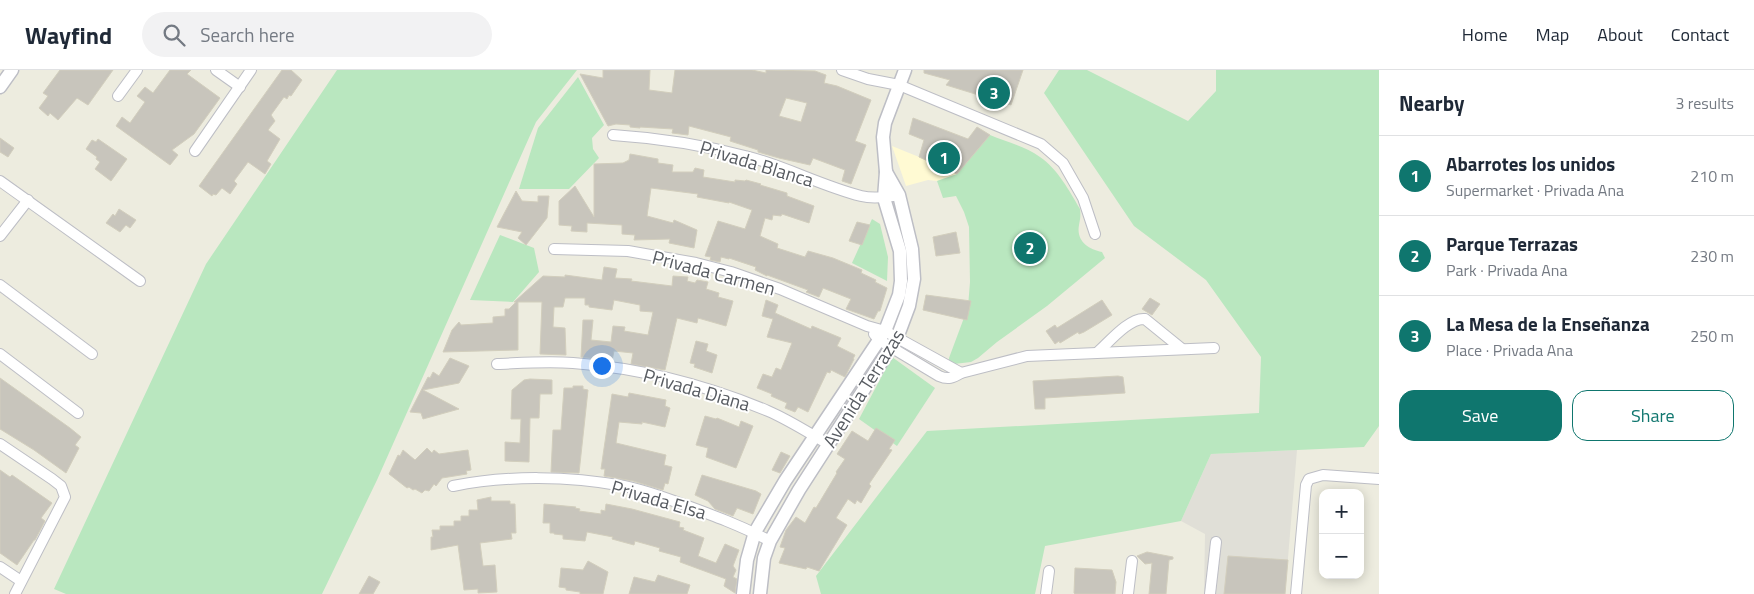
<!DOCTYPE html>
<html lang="en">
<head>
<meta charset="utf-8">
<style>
	body { margin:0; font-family:"Titillium Web",sans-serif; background:#f2f2f3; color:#1f2937 }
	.controls { position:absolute; right:15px; bottom:15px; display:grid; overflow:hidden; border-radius:10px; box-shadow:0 2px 12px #0003 }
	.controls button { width:45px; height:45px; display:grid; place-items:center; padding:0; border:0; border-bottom:1px solid #e0e1e3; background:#fff; color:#1f2937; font:25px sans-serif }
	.you { position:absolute; left:601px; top:295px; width:18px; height:18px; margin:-12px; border:4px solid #fff; border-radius:50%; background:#1a73e8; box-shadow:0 0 0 8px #1a73e833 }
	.badge { display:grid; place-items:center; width:32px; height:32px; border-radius:50%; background:#0f766e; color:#fff; font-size:16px; font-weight:700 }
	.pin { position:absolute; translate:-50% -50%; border:2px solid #fff; box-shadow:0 1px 5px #0006 }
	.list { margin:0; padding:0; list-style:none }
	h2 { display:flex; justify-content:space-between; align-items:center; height:65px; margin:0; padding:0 20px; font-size:21px }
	h2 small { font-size:16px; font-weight:400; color:#747a83 }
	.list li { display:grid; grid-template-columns:32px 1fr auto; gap:15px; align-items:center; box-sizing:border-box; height:80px; padding:0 20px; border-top:1px solid #e0e1e3 }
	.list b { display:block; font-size:19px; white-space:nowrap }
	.list p { margin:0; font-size:16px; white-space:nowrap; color:#747a83 }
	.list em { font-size:16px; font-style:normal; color:#747a83 }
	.actions { display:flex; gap:10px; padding:15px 20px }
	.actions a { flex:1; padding:11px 0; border:1px solid #0f766e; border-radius:15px; text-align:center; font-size:18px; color:#0f766e }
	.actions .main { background:#0f766e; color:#fff }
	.icon { flex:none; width:28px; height:28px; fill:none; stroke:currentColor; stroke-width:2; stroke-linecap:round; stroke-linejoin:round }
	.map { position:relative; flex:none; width:1379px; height:524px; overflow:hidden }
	header { display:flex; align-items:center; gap:30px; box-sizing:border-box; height:70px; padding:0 25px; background:#fff; border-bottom:1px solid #e0e1e3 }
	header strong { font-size:24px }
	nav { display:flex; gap:28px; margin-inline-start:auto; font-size:18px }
	.search { width:350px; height:45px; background:#f2f2f3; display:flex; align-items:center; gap:12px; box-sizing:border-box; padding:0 18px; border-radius:28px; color:#747a83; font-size:19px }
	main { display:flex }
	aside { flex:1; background:#fff }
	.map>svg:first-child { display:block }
	.commercial { fill:#fffad3 }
	.industrial { fill:#e0dfd7 }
	.green { fill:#b9e7bf }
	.building { fill:#c8c5bc; stroke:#d2cebd; fill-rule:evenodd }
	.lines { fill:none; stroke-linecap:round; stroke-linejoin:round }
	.minor-casing { stroke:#bdbec5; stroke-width:12 }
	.tertiary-casing { stroke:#bdbec5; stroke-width:15 }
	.minor { stroke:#fff; stroke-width:10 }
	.tertiary { stroke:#fff; stroke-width:12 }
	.labels { text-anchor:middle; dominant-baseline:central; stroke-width:4; stroke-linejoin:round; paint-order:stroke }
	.street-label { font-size:19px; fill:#585c62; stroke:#fff }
</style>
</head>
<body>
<header>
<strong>Wayfind</strong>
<div class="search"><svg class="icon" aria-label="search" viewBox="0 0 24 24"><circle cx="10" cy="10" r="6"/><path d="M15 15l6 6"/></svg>Search here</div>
<nav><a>Home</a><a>Map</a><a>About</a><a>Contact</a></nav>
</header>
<main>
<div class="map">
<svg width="1379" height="524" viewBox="0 0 1379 524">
	<rect width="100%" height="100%" fill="#edecdf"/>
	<path class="commercial" d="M892,76L919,87L957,104L937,111L928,110L906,116Z"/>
	<path class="industrial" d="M1297,380L1285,524H1204L1205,464L1181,451L1211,384Z"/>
	<g class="green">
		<path d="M337,0H577L536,52L377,410L322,524H66L54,519L206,194Z"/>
		<path d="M1059,0H1087L1188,51L1216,21V0H1379V356L1364,377L1211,384L1181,451L1045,476L1035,524H821L816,506L927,361L1259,343L1261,287L1206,210L1134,156L1044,23Z"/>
		<path d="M578,7L604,55L592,68L593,79L599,88L569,119H519L538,58Z"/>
		<path d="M990,65C1006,72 1025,76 1040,87C1057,98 1070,122 1080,139C1081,146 1080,149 1079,155C1076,171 1088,179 1102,182L1105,188L1047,236L997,272L978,288L971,292L954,294L949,291V288L968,237L970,212L969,157L964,142L956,126L943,128L937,111L957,104Z"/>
		<path d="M872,149L880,154L888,187L887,211L852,193Z"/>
		<path d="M500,165L534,178L539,202L513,232L470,230Z"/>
		<path d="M892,287L935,318L897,376L859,349Z"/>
	</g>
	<g class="building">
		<path d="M60,0H113L88,35L77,28L58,50L50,43L48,46L39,38L48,26L43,23Z"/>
		<path d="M170,0H191L187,4L220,28L194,64L172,80L178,85L170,95L116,56L122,47L130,53L145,32L137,26L145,17L153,23Z"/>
		<path d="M282,0H291L302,10L291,26L289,25L287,29L284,27L271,45L275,51L268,60L280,69L267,91L271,94L265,104L248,92L234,111L237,114L230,124L222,118L216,125L213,124L212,126L199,116Z"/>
		<path d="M603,0H650L649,20L672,23L675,0H752L766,3V0L815,1L826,5L824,13L837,16L871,30L855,71L866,75L851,114L842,111L845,100L813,88L810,95L779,88L758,82V80L730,71L731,67L689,56L688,65L672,63L673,59L640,57V58L630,57V55L616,54L608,56L580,4L603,8ZM786,28L807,33L801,52L779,46Z"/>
		<path d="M924,0H1023L1011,35L946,15L950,10L924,3Z"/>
		<path d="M913,48L968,69L977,57L990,65L957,104L919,87L924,70L909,64Z"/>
		<path d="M0,68L14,78L8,87L0,82Z"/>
		<path d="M98,69L127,89L111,111L95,99L100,92L96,89L97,87L86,79L92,70L96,72Z"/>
		<path d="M630,84L658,89V93L673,95L672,102H693L695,98L704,100L703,107L735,112V110L745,111L746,110L761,114L760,115L787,123V126L814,136L809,153L782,144L781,146L773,145L772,150L765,148L760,166L778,174L777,178L805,187L808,181L833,188L862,200L861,203L876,210L875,212L887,218L880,241H878L874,249L846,239L851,229L823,218L819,227L806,222L808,220L767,205V206L755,200L756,197L729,188V189L721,187L720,192L710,190L711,187L705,186L718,151L745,159L752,140L729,132V133L697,127L698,124L651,118L647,146L673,153L674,150L697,160L694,178L669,173L670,169L634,170L635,165L622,164V155L587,153V162L571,161L572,156L559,155V131L575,116L594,147V94L623,93L629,90Z"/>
		<path d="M516,121L522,131L538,132V126H549L547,148L526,175L518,168L522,162L497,157Z"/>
		<path d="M119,139L136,150L130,158L126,155L120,162L106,153L113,144L115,146Z"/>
		<path d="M857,152L870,155L862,175L849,171Z"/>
		<path d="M956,162L960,183L936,186L933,167Z"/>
		<path d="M604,197L617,199L615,208L632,209L631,211L672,216L673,206L688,207L687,211L695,213L697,210L708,212L706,219L719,223L718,227L733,231L726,256L698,248L697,253L677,248L665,300L631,294L633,283L614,281L612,291L581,287L583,250H593L591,270L611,272L613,256L625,257L624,261L648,265L653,242L640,241V235L614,230L612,240L589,237V235H585V228H565L563,237H554L553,257L565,258L566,285L540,284L542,232H518V280L443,282L452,260L459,252L461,255L493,253V247L505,246V239H509L516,232H514L543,206L565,207V205L602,210Z"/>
		<path d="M926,225L971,231L967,250L923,240Z"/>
		<path d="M1150,228L1160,234L1152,245L1142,239Z"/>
		<path d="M766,230L778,235L775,243L811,259L812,256L841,268L837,276L855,285L853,289H854L845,307L831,300L830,303L827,302L808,342L798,337L795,342L785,338L787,333L771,326L772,324L757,318L763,304L772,307L776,298L781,300L792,273L767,267L773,249L762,246Z"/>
		<path d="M1102,230L1112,245L1084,262L1079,264L1078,262L1060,273L1059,271L1055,274L1046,261L1055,255L1057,258Z"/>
		<path d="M696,271L708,274L706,281L717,285L712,303L694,297L695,294L690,293Z"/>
		<path d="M450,288L469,296L459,313L423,320L459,339L423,349L421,343L410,342L428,307L430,308L433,302L439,306Z"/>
		<path d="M1118,306L1123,307L1125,323L1045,328V339H1035L1033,311Z"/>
		<path d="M0,308L70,358L81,367L75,375L79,378L66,403L34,380L0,359Z"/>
		<path d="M530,309L552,310V324H540L539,348H530L529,392L505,391V372L520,373L521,349H511L512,320L524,310Z"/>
		<path d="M573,316H583V319L588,320L579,403L551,402L553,360H561L564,318H573Z"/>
		<path d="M629,323L666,330L665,336L670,338L665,357L642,352V354L619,352L616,373L666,385L664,395L672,397L668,414L665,413L663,420L633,411L604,406L605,399H601L612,324L628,327Z"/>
		<path d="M705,346L716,349L717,348L739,357L741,351L753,356L736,398L706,387L708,378L696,375Z"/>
		<path d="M876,358L895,370L889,379L892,380L869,414L871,416L861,433L857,430L855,434L848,429L836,448L847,455L819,501L807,497L806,499L779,493L785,478L780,477L786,460L796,447L805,453L814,437L816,438L837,403L836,402L845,389L837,384L852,361L868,371Z"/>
		<path d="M427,378L432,383L434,380L439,384L468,380L471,400L466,401L467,404L442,408L436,416L434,414L429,421L425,420L422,423L415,419L413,420L409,417L407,418L389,404L398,385L400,386L403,380L415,390Z"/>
		<path d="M781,382L790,386L780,403L772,400Z"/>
		<path d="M0,400L10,407L12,405L52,433L41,448L45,451L35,470H34L17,495L0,483Z"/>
		<path d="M702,405L756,421L761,424L753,444L737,438L733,446L715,439L708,431L695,425Z"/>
		<path d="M491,427V431H510V434H515L516,463H511L512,469L480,473L483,496L495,495L497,522L478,523V519L464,520L458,475L431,480V467H433L432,460H440V456H454V451H461V446H469V440H478L477,430Z"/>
		<path d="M544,434L576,437L575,438L580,439L579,441L601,444V440L605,441L606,434L632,439L680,452L679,457L684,458L683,460L704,468L698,486L716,493L725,474L739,480L733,496L736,500L733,507L737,509L735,523L724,516L726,509L680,492L681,487L659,481L660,478L635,471L634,475L612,469L613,467L587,462L585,471L563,469V465L554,464V463H550V453H543Z"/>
		<path d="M1147,482L1173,487V489L1169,490L1166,524H1149L1152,493L1145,494L1137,486Z"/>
		<path d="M1228,486L1288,490L1285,524H1224Z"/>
		<path d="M588,491L608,502L603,524H580V522L566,520V518L559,517L561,498L583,500Z"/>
		<path d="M1075,498L1112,500L1116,512L1115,524H1075L1074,523Z"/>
		<path d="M658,505L690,515L687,524H629L634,507L655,512Z"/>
		<path d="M369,506L380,512L373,524H359Z"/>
	</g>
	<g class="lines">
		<g class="minor-casing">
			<g id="minor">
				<path d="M216,0L240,17"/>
				<path d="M842,0L868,9L899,15L1041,74L1063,93L1083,128L1095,164"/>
				<path d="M118,26L137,0"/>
				<path d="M613,65C659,68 704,75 749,87C787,97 822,116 861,126C873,129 886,127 899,125"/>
				<path d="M195,81L251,0"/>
				<path d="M0,111L140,211"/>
				<path d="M0,166L28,130"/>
				<path d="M554,179L628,181L696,193L731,202L780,219L867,256L885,261L961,303"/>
				<path d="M0,215L92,284"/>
				<path d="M874,264L879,270L939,306C948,310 953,308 961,303L1027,286L1214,278"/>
				<path d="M1098,282C1109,272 1130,247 1145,249L1182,279"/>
				<path d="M0,284L78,343"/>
				<path d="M497,294C522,293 547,291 573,293C640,298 706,315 768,341C789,350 809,363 828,374"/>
				<path d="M0,374L52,409L61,416L65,427L15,524"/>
				<path d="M453,416C508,405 569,406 624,416C644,420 663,427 682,434C712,445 742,456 770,471"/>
				<path d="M0,497L21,511"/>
				<path d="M1046,524L1049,501"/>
				<path d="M1128,524L1132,491"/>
				<path d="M1210,524L1216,472"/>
				<path d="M1296,524L1306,415L1309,409L1323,405L1379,409"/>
			</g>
		</g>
		<g class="tertiary-casing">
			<g id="tertiary">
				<path d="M0,17L12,0"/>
				<path d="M743,524L747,490L755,462L785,411L885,261L899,225L901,211L900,181L884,128L886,102L883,67L885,53L905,0"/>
				<path d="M760,524L764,488L770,471L799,420L897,268L909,236L914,209L912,179L899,125L886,102"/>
			</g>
		</g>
		<use href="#minor" class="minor"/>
		<use href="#tertiary" class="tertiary"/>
	</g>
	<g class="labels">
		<g class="street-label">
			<text transform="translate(757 93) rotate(17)">Privada Blanca</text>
			<text transform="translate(714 202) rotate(15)">Privada Carmen</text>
			<text transform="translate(863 318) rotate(-58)">Avenida Terrazas</text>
			<text transform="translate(697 319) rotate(16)">Privada Diana</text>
			<text transform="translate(659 429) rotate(16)">Privada Elsa</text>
		</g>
	</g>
</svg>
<div class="controls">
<button>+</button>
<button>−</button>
</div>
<div class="you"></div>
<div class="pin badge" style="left:944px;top:88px">1</div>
<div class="pin badge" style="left:1030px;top:178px">2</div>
<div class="pin badge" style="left:994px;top:23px">3</div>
</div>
<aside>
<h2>Nearby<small>3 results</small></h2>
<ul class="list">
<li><span class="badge">1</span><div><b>Abarrotes los unidos</b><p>Supermarket · Privada Ana</p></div><em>210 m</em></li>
<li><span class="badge">2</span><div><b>Parque Terrazas</b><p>Park · Privada Ana</p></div><em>230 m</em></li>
<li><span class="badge">3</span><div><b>La Mesa de la Enseñanza</b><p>Place · Privada Ana</p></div><em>250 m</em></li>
</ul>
<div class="actions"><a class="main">Save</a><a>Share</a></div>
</aside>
</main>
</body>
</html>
